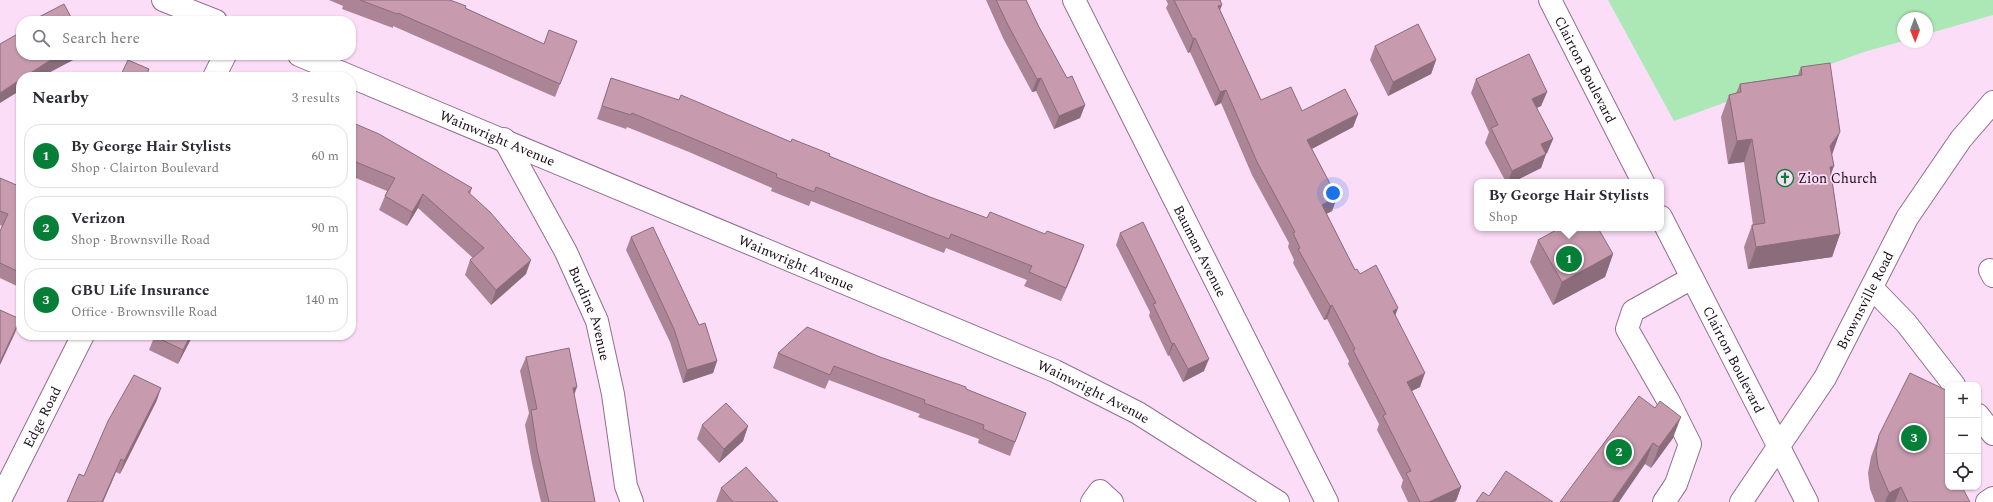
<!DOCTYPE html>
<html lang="en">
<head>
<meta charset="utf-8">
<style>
	body { margin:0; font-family:Spectral,serif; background:#f2f2f3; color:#2b2b33 }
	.controls { position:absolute; right:12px; bottom:12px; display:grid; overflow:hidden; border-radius:8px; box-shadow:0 1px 3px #0004 }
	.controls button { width:36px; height:36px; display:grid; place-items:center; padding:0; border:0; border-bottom:1px solid #e1e1e2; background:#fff; color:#2b2b33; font:20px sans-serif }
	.compass { position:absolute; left:1897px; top:12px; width:36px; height:36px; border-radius:50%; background:#fff; box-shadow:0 1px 3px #0004; rotate:179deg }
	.you { position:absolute; left:1333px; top:193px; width:14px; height:14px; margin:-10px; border:3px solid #fff; border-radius:50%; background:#1a73e8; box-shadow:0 0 0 6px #1a73e833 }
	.badge { display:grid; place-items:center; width:26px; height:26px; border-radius:50%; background:#057f37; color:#fff; font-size:13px; font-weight:700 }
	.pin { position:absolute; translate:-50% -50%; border:2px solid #fff; box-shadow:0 1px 4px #0006 }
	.popup { position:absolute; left:1474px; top:179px; width:190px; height:52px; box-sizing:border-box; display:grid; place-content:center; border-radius:8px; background:#fff; filter:drop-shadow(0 1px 3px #0005); font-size:13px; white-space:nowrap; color:#7c7c81 }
	.popup b { font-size:15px; color:#2b2b33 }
	.popup::after { content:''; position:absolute; left:50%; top:100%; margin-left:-8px; border:8px solid transparent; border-top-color:#fff }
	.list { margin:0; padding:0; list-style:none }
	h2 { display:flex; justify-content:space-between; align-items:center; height:52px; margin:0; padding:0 16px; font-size:17px }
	h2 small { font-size:13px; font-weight:400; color:#7c7c81 }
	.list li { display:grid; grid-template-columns:26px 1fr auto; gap:12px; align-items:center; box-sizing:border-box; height:64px; margin:0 8px 8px; padding:0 8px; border:1px solid #e1e1e2; border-radius:16px }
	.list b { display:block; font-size:15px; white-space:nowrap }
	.list p { margin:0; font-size:13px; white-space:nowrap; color:#7c7c81 }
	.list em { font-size:13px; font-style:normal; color:#7c7c81 }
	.icon { flex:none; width:22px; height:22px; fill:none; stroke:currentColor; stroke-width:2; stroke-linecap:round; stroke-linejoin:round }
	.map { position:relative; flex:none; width:1993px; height:502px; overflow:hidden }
	.search { position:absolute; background:#fff; box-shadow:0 1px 3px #0004; left:16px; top:16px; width:340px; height:44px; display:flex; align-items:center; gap:10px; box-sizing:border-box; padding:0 14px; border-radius:16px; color:#7c7c81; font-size:15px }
	.panel { position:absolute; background:#fff; box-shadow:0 1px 3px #0004; left:16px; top:72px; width:340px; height:268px; border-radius:16px }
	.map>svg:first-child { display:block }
	.green { fill:#ace8b6 }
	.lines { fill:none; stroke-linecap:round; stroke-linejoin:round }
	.minor-casing { stroke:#916f8e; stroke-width:24 }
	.major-casing { stroke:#916f8e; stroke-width:24 }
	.highway-casing { stroke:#916f8e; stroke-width:24 }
	.minor { stroke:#fff; stroke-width:22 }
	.major { stroke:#fff; stroke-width:22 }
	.highway { stroke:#fff; stroke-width:22 }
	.wall { fill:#ab8496 }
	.shaded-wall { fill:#8b6c7a }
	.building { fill:#c79aae; stroke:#8b6c7a }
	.labels { text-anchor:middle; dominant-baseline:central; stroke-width:3.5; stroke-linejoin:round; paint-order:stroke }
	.street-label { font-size:14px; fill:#180b17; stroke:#fcddf8 }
	.poi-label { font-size:14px; fill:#180b17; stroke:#fcddf8; text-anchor:start }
</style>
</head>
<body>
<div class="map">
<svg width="1993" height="502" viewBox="0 0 1993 502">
	<rect width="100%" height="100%" fill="#fcddf8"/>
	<path class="green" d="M1608,0H1993V15L1927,34V18H1903V41L1864,52L1674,121Z"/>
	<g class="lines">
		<g class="minor-casing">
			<g id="minor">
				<path d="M163,0L216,21"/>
				<path id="s1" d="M1074,0L1327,502"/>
				<path id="s2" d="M299,55L1055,371L1138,413L1278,502"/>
				<path d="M214,77L225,55"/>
				<path id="s3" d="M504,139L566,252L597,321L613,394L626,486L632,502"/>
				<path d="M1990,270L1993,276"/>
				<path d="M1872,288L1906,323L1954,385"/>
				<path d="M1978,415L1993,434"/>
				<path id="s4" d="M0,500L83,335"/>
				<path d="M1092,502L1100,491L1112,502"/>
				<path d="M1664,502L1676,484L1690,444L1669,402L1627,329L1633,311L1692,278"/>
				<path d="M1987,502L1993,498"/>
			</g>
		</g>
		<g class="major-casing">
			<g id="major">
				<path id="s5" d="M1741,502L1825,378L1907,218L1961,139L1993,102"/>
			</g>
		</g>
		<g class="highway-casing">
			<g id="highway">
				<path id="s6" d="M1550,0L1643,182"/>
				<path id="s7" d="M1661,217L1807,502"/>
			</g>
		</g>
		<use href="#minor" class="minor"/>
		<use href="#major" class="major"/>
		<use href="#highway" class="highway"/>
	</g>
	<g class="wall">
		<path d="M329,0H450L465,8L544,44L577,41L555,97L393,26V28L342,9L343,6Z"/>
		<path d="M986,0H1026L1039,27L1067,78L1085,105L1080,118L1054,129L1036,91L1032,92L1003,38Z"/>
		<path d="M1166,0H1220V10L1261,100L1302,111L1358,114L1353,127L1312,149L1337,197L1332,211L1326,214L1355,270L1360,274L1395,317L1420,387L1411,391L1461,487L1456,501L1453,502H1408L1401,487L1403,480L1377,430L1379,424L1348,364L1349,361L1327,319L1324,320L1293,263L1294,260L1288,247L1289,243L1252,175L1221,103L1215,106L1190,52L1188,53L1166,8L1168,4Z"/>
		<path d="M1375,46L1436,60L1431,74L1388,96L1370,60Z"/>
		<path d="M1801,67L1832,155L1834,166L1831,173L1840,234L1832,257L1748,269L1744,247L1752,225H1753L1744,162L1728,164L1721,117L1729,95L1736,93L1740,84L1798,75Z"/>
		<path d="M611,78L829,156L930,197L987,218L1045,234L1084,245L1061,301L1024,286L1027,280L946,248L944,253L811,201L809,206L771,191L772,188L689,152L627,127L626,129L597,119Z"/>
		<path d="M1476,79L1547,92L1541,106L1536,108L1553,139L1547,153L1546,154L1541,168L1513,182H1506L1485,143L1489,132L1471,93Z"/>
		<path d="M351,122L472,188L470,194L526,274L491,305L465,275L470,260L473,258L418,208L407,226L379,210L385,196L387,191L351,176Z"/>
		<path d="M0,178L21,187V288L0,278V231L2,226L0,225Z"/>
		<path d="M1120,233L1204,371L1183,382L1169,355L1168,356L1149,316L1150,312L1116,245Z"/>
		<path d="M631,237L699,325L717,361L713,373L683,383L670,342L626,250Z"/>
		<path d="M1538,240L1613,254L1605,277L1553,305L1530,262Z"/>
		<path d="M155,335H193L178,364L149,350Z"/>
		<path d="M195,335H205L202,339Z"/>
		<path d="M778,353L880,357L966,389L1026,413L1010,456L978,443L979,439L918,417L920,414L829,380L825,389L773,368Z"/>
		<path d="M526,357L574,395L595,502H541L532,463L525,425L529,413L520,371Z"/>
		<path d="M1639,396L1673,438L1651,468L1645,464Z"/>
		<path d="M157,400L120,474L116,472L103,502H67Z"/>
		<path d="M702,425L748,426L743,441L719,463L697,439Z"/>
		<path d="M1879,435L1948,487L1970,502H1875L1870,489L1868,473L1871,457Z"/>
		<path d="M721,488L778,502H716Z"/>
	</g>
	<g class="shaded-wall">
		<path d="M1222,5L1217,18L1218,6Z"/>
		<path d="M1195,38L1190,52L1188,53L1193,39Z"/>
		<path d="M61,55H80L79,57L41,77H24L49,61Z"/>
		<path d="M1436,60L1431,74L1388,96L1393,82Z"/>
		<path d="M1041,78L1036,91L1032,92L1037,79Z"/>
		<path d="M21,79V90L0,103V93Z"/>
		<path d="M1226,90L1221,103L1215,106L1220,92Z"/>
		<path d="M1547,92L1541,106L1526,113L1532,99Z"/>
		<path d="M1085,105L1080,118L1054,129L1059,116Z"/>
		<path d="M1358,114L1353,127L1302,154L1307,140Z"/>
		<path d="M1840,132L1832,155L1830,146Z"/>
		<path d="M1553,139L1547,153L1546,154L1541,168L1513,182H1508L1512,171L1541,144Z"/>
		<path d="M1752,139L1744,162L1728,164L1737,141Z"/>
		<path d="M1834,166L1825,189L1830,167Z"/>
		<path d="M423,194L418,208L407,226L412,212Z"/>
		<path d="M1337,197L1332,211L1317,219L1322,205Z"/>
		<path d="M1840,234L1832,257L1748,269L1756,247Z"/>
		<path d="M1084,245L1079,259L1061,301L1066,288Z"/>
		<path d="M1613,254L1605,277L1553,305L1562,282Z"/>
		<path d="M531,260L526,274L491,305L496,290Z"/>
		<path d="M1332,305L1327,319L1324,320L1330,306Z"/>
		<path d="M1398,308L1393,322V311Z"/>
		<path d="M20,319L15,333L0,365V362Z"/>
		<path d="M191,335H193L178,364L183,350Z"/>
		<path d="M1174,343L1169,355L1168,356L1172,344Z"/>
		<path d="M1209,359L1204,371L1183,382L1188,369Z"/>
		<path d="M717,361L713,373L683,383L687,370Z"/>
		<path d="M1425,373L1420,387L1402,396L1407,382Z"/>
		<path d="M577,387L572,401L573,388Z"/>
		<path d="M161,388L157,400L120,474L124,461Z"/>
		<path d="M1681,417L1673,438L1651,468L1659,447Z"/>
		<path d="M748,426L743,441L719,463L724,449Z"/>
		<path d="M1653,443L1645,464L1619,502H1612Z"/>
		<path d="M121,459L116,472L103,502H102Z"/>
		<path d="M1461,487L1456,501L1453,502H1429Z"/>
		<path d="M1901,487L1895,502H1885L1889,493Z"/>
	</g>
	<g class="building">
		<path d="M360,0H450L466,6L465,8L544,44L549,30L577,41L560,84L398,13L397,14Z"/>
		<path d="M996,0H1026L1039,27L1067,78L1072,76L1085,105L1059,116L1041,78L1037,79L1008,25Z"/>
		<path d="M1174,0H1220L1222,5L1218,6L1261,100L1291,87L1302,111L1345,89L1358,114L1307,140L1337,197L1322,205L1355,270L1357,269L1360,274L1376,265L1398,308L1393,311L1425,373L1407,382L1461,487L1429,502H1420L1406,473L1411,471L1383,416L1386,414L1353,350L1355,349L1332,305L1330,306L1298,249L1300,248L1293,233L1295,232L1257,162L1226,90L1220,92L1195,38L1193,39Z"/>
		<path d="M64,4L73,21H34L33,20Z"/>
		<path d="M1418,24L1436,60L1393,82L1375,46Z"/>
		<path d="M21,32V55H61L49,61L24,77H21V79L0,93V44Z"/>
		<path d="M1529,54L1547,92L1532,99L1553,139L1541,144L1546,154L1512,171L1491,128L1498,125L1476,79Z"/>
		<path d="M128,60L149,69L146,77H120Z"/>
		<path d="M1830,63L1840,132L1830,146L1834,166L1830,167L1840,234L1756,247L1752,225L1765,223L1752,139L1737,141L1729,95L1741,92L1740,84L1802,75L1801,67Z"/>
		<path d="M611,78L679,100L681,95L791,142L792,139L830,154L829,156L930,197L987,218L990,212L1045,234L1047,231L1084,245L1066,288L1029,272L1032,266L951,234L949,239L816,187L814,192L776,177L777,174L694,139L632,113L631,115L602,106Z"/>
		<path d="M351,122L379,134L472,188L468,192L490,212L531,260L496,290L470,260L484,248L423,194L412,212L385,196L395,178L351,160Z"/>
		<path d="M0,178L21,187V273L0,263V231L8,214L0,211Z"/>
		<path d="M1143,222L1209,359L1188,369L1174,343L1172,344L1153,304L1156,303L1120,233Z"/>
		<path d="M653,227L699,325L705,323L717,361L687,370L674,329L631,237Z"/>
		<path d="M1560,228H1598L1613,254L1562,282L1538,240Z"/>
		<path d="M0,310L20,319L0,362Z"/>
		<path d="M807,327L880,357L966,387V389L1026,413L1015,442L983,429L984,425L924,403L925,400L834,366L830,375L778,353Z"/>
		<path d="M155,335H191L183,350L154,336Z"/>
		<path d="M569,348L577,387L573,388L595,502H549L537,449L531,410L537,409L526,357Z"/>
		<path d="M1910,373L1948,391V487H1962L1970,502H1908L1901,487L1889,493L1878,467L1876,451L1879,435Z"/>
		<path d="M134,375L161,388L124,461L121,459L102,502H67L79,474L84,476L108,421Z"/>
		<path d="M1639,396L1655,408L1660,401L1681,417L1659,447L1653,443L1612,502H1560Z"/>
		<path d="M726,403L748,426L724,449L702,425Z"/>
		<path d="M746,467L778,502H733L721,488Z"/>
		<path d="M1506,471L1553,502H1476L1483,492L1489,496Z"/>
	</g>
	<defs>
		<g id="church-ring" transform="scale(0.9)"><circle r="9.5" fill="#fcddf8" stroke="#057f37" stroke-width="1.5"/><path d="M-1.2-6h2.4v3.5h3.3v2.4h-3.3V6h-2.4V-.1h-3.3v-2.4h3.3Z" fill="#057f37"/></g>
	</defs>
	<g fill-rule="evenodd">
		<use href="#church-ring" x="1785" y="178"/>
	</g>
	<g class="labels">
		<g class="street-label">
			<text stroke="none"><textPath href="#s6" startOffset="78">Clairton Boulevard</textPath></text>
			<text stroke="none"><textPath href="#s2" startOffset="215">Wainwright Avenue</textPath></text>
			<text stroke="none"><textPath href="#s1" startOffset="281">Bauman Avenue</textPath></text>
			<text stroke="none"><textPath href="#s2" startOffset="539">Wainwright Avenue</textPath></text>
			<text stroke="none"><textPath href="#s5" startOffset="237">Brownsville Road</textPath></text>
			<text stroke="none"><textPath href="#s3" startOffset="195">Burdine Avenue</textPath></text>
			<text stroke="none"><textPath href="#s7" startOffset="160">Clairton Boulevard</textPath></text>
			<text stroke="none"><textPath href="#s2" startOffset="863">Wainwright Avenue</textPath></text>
			<text stroke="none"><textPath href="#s4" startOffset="93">Edge Road</textPath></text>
		</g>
		<g class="poi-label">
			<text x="1798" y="178">Zion Church</text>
		</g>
	</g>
</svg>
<div class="controls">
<button>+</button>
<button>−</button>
<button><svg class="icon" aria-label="locate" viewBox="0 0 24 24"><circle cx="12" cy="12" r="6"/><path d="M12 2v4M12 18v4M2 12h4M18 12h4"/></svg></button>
</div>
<svg class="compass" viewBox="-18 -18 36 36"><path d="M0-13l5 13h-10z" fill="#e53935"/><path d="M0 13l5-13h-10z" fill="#7c7c81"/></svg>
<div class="you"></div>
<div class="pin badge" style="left:1569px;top:259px">1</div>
<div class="popup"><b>By George Hair Stylists</b>Shop</div>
<div class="pin badge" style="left:1619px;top:452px">2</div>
<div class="pin badge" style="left:1914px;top:438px">3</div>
<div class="search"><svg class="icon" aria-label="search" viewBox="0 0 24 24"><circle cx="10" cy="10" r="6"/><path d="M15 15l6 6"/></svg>Search here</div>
<section class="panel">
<h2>Nearby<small>3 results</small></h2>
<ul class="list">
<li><span class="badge">1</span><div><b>By George Hair Stylists</b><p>Shop · Clairton Boulevard</p></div><em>60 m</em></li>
<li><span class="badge">2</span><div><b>Verizon</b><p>Shop · Brownsville Road</p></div><em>90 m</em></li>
<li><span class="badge">3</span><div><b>GBU Life Insurance</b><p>Office · Brownsville Road</p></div><em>140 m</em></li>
</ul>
</section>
</div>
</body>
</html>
